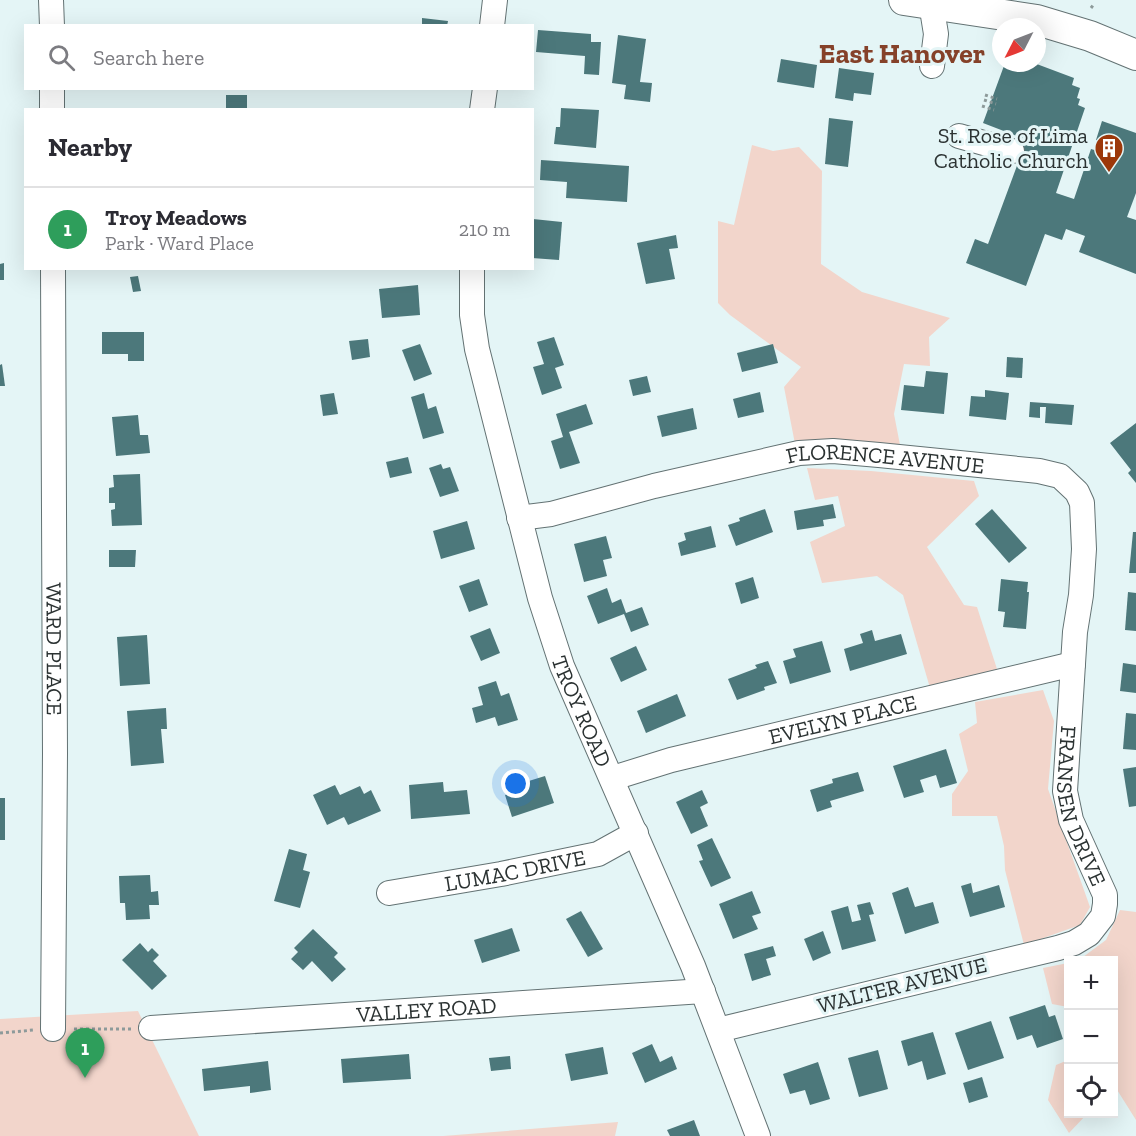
<!DOCTYPE html>
<html lang="en">
<head>
<meta charset="utf-8">
<style>
	body { margin:0; font-family:"Zilla Slab",serif; background:#f7f7f7; color:#2b2b33 }
	.controls { position:absolute; right:18px; bottom:18px; display:grid; overflow:hidden; border-radius:0px; box-shadow:0 6px 24px #0002 }
	.controls button { width:54px; height:54px; display:grid; place-items:center; padding:0; border:0; border-bottom:2px solid #e1e1e2; background:#fff; color:#2b2b33; font:30px sans-serif }
	.compass { position:absolute; left:992px; top:18px; width:54px; height:54px; border-radius:50%; background:#fff; box-shadow:0 6px 24px #0002; rotate:228deg }
	.you { position:absolute; left:516px; top:784px; width:21px; height:21px; margin:-15px; border:4px solid #fff; border-radius:50%; background:#1a73e8; box-shadow:0 0 0 9px #1a73e833 }
	.badge { display:grid; place-items:center; width:39px; height:39px; border-radius:50%; background:#0b8043; color:#fff; font-size:20px; font-weight:700 }
	.pin { position:absolute; translate:-50% -50px; filter:drop-shadow(0 2px 3px #0008) }
	.pin::after { content:''; position:absolute; top:32px; width:21px; height:18px; background:inherit; clip-path:polygon(0 0,100% 0,50% 100%) }
	.list { margin:0; padding:0; list-style:none }
	h2 { display:flex; justify-content:space-between; align-items:center; height:78px; margin:0; padding:0 24px; font-size:26px }
	h2 small { font-size:20px; font-weight:400; color:#7c7c81 }
	.list li { display:grid; grid-template-columns:39px 1fr auto; gap:18px; align-items:center; box-sizing:border-box; height:84px; padding:0 24px; border-top:2px solid #e1e1e2 }
	.list b { display:block; font-size:22px; white-space:nowrap }
	.list p { margin:0; font-size:20px; white-space:nowrap; color:#7c7c81 }
	.list em { font-size:20px; font-style:normal; color:#7c7c81 }
	.icon { flex:none; width:33px; height:33px; fill:none; stroke:currentColor; stroke-width:2; stroke-linecap:round; stroke-linejoin:round }
	.map { position:relative; flex:none; width:1136px; height:1136px; overflow:hidden }
	.search { position:absolute; background:#fff; box-shadow:0 6px 24px #0002; left:24px; top:24px; width:510px; height:66px; display:flex; align-items:center; gap:15px; box-sizing:border-box; padding:0 21px; border-radius:0px; color:#7c7c81; font-size:22px }
	.panel { position:absolute; background:#fff; box-shadow:0 6px 24px #0002; left:24px; top:108px; width:510px; height:162px; border-radius:0px }
	.map>svg:first-child { display:block }
	.green { fill:#f2d5cb }
	.building { fill:#4c787b }
	.lines { fill:none; stroke-linecap:round; stroke-linejoin:round }
	.minor-casing { stroke:#637273; stroke-width:26 }
	.major-casing { stroke:#637273; stroke-width:32 }
	.path { stroke:#8d9a9a; stroke-width:3; stroke-dasharray:3 3; stroke-linecap:butt }
	.minor { stroke:#fff; stroke-width:24 }
	.major { stroke:#fff; stroke-width:30 }
	.labels { text-anchor:middle; dominant-baseline:central; stroke-width:6; stroke-linejoin:round; paint-order:stroke }
	.poi-label { font-size:22px; fill:#2b3232; stroke:#e4f5f6; text-anchor:end }
	.street-label { font-size:22px; fill:#2b3232; stroke:#e4f5f6 }
	.district-label { font-size:28px; font-weight:bold; fill:#854129; stroke:#e4f5f6 }
</style>
</head>
<body>
<div class="map">
<svg width="1136" height="1136" viewBox="0 0 1136 1136">
	<rect width="100%" height="100%" fill="#e4f5f6"/>
	<g class="green">
		<path d="M752,145L773,151L799,147L822,171L821,264L862,292L950,318L929,337L930,366L904,364L894,414L900,445L795,444L784,387L801,367L730,315L718,303V221L734,225Z"/>
		<path d="M807,468L871,471L974,481L979,496L927,547L964,605L977,607L997,669L930,688L903,595L877,576L822,583L810,542L845,526L838,496L815,500Z"/>
		<path d="M1043,690L1054,721L1048,789L1090,907L1080,925L1024,945L1005,870L1004,846L997,816H952V794L968,771L959,734L977,723L975,702Z"/>
		<path d="M1120,910L1136,912V1120L1114,1085V960H1079L1106,940Z"/>
		<path d="M1068,963V1007L1052,1004L1043,968Z"/>
		<path d="M138,1011L199,1136H0V1019Z"/>
		<path d="M1068,1060V1114H1087L1069,1133L1048,1100L1056,1065Z"/>
		<path d="M618,1122L615,1136H443Z"/>
	</g>
	<g class="building">
		<path d="M422,18L448,21L447,26H422Z"/>
		<path d="M538,30L591,34V42H601L599,75L584,74L585,56L536,52Z"/>
		<path d="M618,35L646,39L640,82L652,83L650,102L624,99L626,85L612,83Z"/>
		<path d="M781,59L817,65L814,88L777,82Z"/>
		<path d="M1005,63H1034L1074,78L1072,85L1080,88L1077,98L1080,99L1078,105L1085,108L1056,193L1074,199L1091,149L1101,152L1104,143L1096,140L1102,121L1136,133V193L1127,217L1136,220V274L1079,252L1085,236L1066,229L1062,240L1045,234L1026,286L966,263L975,239L988,244L1025,144L1034,147L1035,143L983,123Z"/>
		<path d="M839,68L874,73L871,95L854,93L853,101L835,98Z"/>
		<rect x="226" y="95" width="21" height="15"/>
		<path d="M561,108L599,110L596,148L554,144L556,127H560Z"/>
		<path d="M829,118L853,121L848,167L825,164Z"/>
		<path d="M541,160L629,166L627,202L566,198L567,182L540,180Z"/>
		<path d="M533,219L562,222L559,260L532,258Z"/>
		<path d="M676,235L678,248L669,249L675,279L646,284L637,243Z"/>
		<path d="M4,263V280H0V264Z"/>
		<path d="M138,276L141,291L133,292L130,277Z"/>
		<path d="M418,285L420,315L382,318L379,289Z"/>
		<path d="M102,332H144V361H128V354H102Z"/>
		<path d="M554,337L564,365L555,368L562,388L542,395L533,367L544,364L537,342Z"/>
		<path d="M368,339L370,357L352,360L349,341Z"/>
		<path d="M420,344L432,374L414,381L402,350Z"/>
		<path d="M773,344L778,363L742,372L737,353Z"/>
		<path d="M1007,357L1023,358L1022,378L1006,377Z"/>
		<path d="M2,364L5,386H0V365Z"/>
		<path d="M926,371L948,373L944,414L901,410L904,385L924,387Z"/>
		<path d="M647,376L651,392L633,396L629,380Z"/>
		<path d="M985,390L1009,393L1006,420L969,416L971,396L985,397Z"/>
		<path d="M760,392L764,412L738,418L733,399Z"/>
		<path d="M334,393L338,414L323,416L320,395Z"/>
		<path d="M424,393L428,409L436,406L444,433L423,439L411,397Z"/>
		<path d="M1030,402L1074,405L1072,425L1045,423L1046,407H1040V418L1029,417Z"/>
		<path d="M586,404L593,424L569,432L580,463L560,469L551,441L563,437L556,414Z"/>
		<path d="M693,408L697,429L662,437L657,416Z"/>
		<path d="M138,415L140,435H148L150,453L116,456L112,417Z"/>
		<path d="M1136,423V483L1128,473L1131,470L1110,443Z"/>
		<path d="M408,457L412,473L390,478L386,462Z"/>
		<path d="M441,464L443,469L450,467L459,491L440,497L429,468Z"/>
		<path d="M140,474L142,525L112,526L111,510L115,509V503H109V488L114,487L113,475Z"/>
		<path d="M833,504L836,518L823,520L824,526L797,530L794,511Z"/>
		<path d="M765,509L773,532L736,546L728,525L740,521L739,518Z"/>
		<path d="M992,509L1027,548L1009,563L975,524Z"/>
		<path d="M467,521L475,549L441,559L433,531Z"/>
		<path d="M711,526L716,547L681,556L678,543L686,540L684,533Z"/>
		<path d="M1133,532H1136V573H1129Z"/>
		<path d="M606,536L612,558L603,560L607,576L584,582L574,544Z"/>
		<path d="M109,550H136L135,567H109Z"/>
		<path d="M753,577L759,598L741,604L735,583Z"/>
		<path d="M479,579L488,605L469,612L459,586Z"/>
		<path d="M1001,579L1028,582L1027,592H1029L1026,629L1003,627L1005,612L998,611Z"/>
		<path d="M607,588L612,603L621,599L626,613L642,607L649,625L631,632L624,614L598,624L587,596Z"/>
		<path d="M1128,592L1136,593V631L1125,630Z"/>
		<path d="M490,628L500,653L481,661L470,636Z"/>
		<path d="M872,630L875,641L901,634L907,654L850,671L844,649L863,643L860,634Z"/>
		<path d="M147,635L150,684L120,686L117,637Z"/>
		<path d="M822,641L831,672L790,684L783,661L796,657L793,649Z"/>
		<path d="M636,646L647,670L621,682L610,658Z"/>
		<path d="M768,661L777,683L764,687L765,690L737,700L728,679L757,668L755,665Z"/>
		<path d="M1123,663L1136,665V693L1120,691Z"/>
		<path d="M496,681L501,696L509,693L518,720L498,726L495,717L476,723L472,708L483,705L478,687Z"/>
		<path d="M677,694L686,716L646,733L637,711Z"/>
		<path d="M166,708L167,729H161L164,763L131,766L127,711Z"/>
		<path d="M1126,713L1136,714V750L1123,749Z"/>
		<path d="M946,749L957,783L940,788L936,775L920,780L924,792L904,798L893,766Z"/>
		<path d="M1136,767V806L1129,807L1123,769Z"/>
		<path d="M858,772L864,791L830,801L832,807L817,812L810,790L833,783L832,779Z"/>
		<path d="M545,776L554,803L512,817L505,795L521,790L519,784Z"/>
		<path d="M443,782L444,792L467,790L470,814L411,819L409,785Z"/>
		<path d="M335,785L340,795L360,786L364,794L371,790L381,811L348,825L344,817L327,825L313,795Z"/>
		<path d="M702,790L708,803L700,807L708,826L691,834L676,802Z"/>
		<rect x="0" y="798" width="5" height="42"/>
		<path d="M712,838L731,878L711,887L699,861L703,860L697,845Z"/>
		<path d="M289,849L307,854L303,870L310,872L300,908L274,901Z"/>
		<path d="M150,875L151,892L158,891L159,905H149L150,919L126,920L125,903H120L119,876Z"/>
		<path d="M971,883L973,893L999,885L1005,907L970,917L961,886Z"/>
		<path d="M908,887L915,907L933,902L939,923L905,934L892,893Z"/>
		<path d="M752,891L761,913L752,916L758,929L733,939L719,904Z"/>
		<path d="M870,902L874,914L869,915L876,941L842,950L831,911L848,906L852,922L861,920L857,905Z"/>
		<path d="M581,911L603,949L588,957L566,919Z"/>
		<path d="M512,928L520,951L482,963L474,940Z"/>
		<path d="M313,929L338,953L334,957L346,969L332,982L312,961L303,970L291,959L298,952L294,948Z"/>
		<path d="M823,931L831,953L813,961L804,939Z"/>
		<path d="M140,943L148,952L152,948L159,955L153,961L167,976L152,990L122,960Z"/>
		<path d="M773,946L776,956L766,959L771,975L752,981L744,954Z"/>
		<path d="M1045,1005L1049,1017L1055,1015L1063,1039L1037,1048L1032,1035L1017,1040L1009,1017Z"/>
		<path d="M991,1021L1004,1058L968,1070L955,1033Z"/>
		<path d="M933,1032L946,1074L927,1080L922,1061L908,1066L901,1041Z"/>
		<path d="M652,1044L660,1062L672,1056L677,1069L645,1083L632,1053Z"/>
		<path d="M603,1047L608,1074L571,1081L565,1054Z"/>
		<path d="M878,1050L888,1089L859,1097L848,1058Z"/>
		<path d="M409,1054L411,1079L343,1083L341,1059Z"/>
		<path d="M510,1056L511,1069L491,1071L489,1058Z"/>
		<path d="M268,1061L271,1090L250,1093V1086L204,1091L202,1069Z"/>
		<path d="M818,1062L830,1099L810,1105L805,1090L790,1094L783,1074Z"/>
		<path d="M982,1077L988,1097L969,1103L963,1083Z"/>
		<path d="M694,1120L700,1136H670L667,1130Z"/>
	</g>
	<g class="lines">
		<g class="minor-casing">
			<g id="minor">
				<path d="M51,0L52,26"/>
				<path d="M492,26L495,0"/>
				<path d="M932,66L936,34L931,3L933,0"/>
				<path d="M52,88V110"/>
				<path d="M482,110L485,88"/>
				<path d="M959,136L1012,151"/>
				<path id="s1" d="M53,268L55,753L53,1029"/>
				<path id="s2" d="M472,268V315L477,349L540,598L562,666L693,966L758,1136"/>
				<path id="s3" d="M519,518L551,514L654,486L799,453L833,451L879,455L1039,471L1060,476L1077,492L1082,503L1084,549L1081,595L1075,632L1065,791L1071,820L1105,895V904L1103,916L1089,934L1074,943L1058,948L718,1030"/>
				<path id="s4" d="M613,778L671,760L1073,664"/>
				<path id="s5" d="M389,893L501,874L598,854L636,833"/>
				<path id="s6" d="M151,1028L703,991"/>
			</g>
		</g>
		<g class="major-casing">
			<path id="major" d="M904,0L1037,20L1090,36L1136,55"/>
		</g>
		<g class="path">
			<path d="M1091,8L1094,4"/>
			<path d="M985,95L997,99"/>
			<path d="M984,100L996,104"/>
			<path d="M982,106L994,110"/>
			<path d="M74,1029H133"/>
			<path d="M0,1033L34,1030"/>
		</g>
		<use href="#minor" class="minor"/>
		<use href="#major" class="major"/>
	</g>
	<defs>
		<g id="building-pin" transform="scale(1.5)"><path d="M0 17L-7.5 6A9.5 9.5 0 1 1 7.5 6Z" fill="#9d380a" stroke="#e4f5f6"/><path d="M-4-6H4V6H1V3H-1V6H-4ZM-2.5-4.3h1.7v1.8h-1.7ZM.8-4.3h1.7v1.8H.8ZM-2.5-1h1.7V.8h-1.7ZM.8-1h1.7V.8H.8Z" fill="#fff"/></g>
	</defs>
	<g fill-rule="evenodd">
		<use href="#building-pin" x="1109" y="148"/>
	</g>
	<g class="labels">
		<g class="poi-label">
			<text x="1088" y="135">St. Rose of Lima<tspan x="1088" dy="25">Catholic Church</tspan></text>
		</g>
		<g class="street-label">
			<text stroke="none"><textPath href="#s3" startOffset="374">FLORENCE AVENUE</textPath></text>
			<text stroke="none"><textPath href="#s1" startOffset="381">WARD PLACE</textPath></text>
			<text stroke="none"><textPath href="#s2" startOffset="459">TROY ROAD</textPath></text>
			<text stroke="none"><textPath href="#s4" startOffset="237">EVELYN PLACE</textPath></text>
			<text stroke="none"><textPath href="#s3" startOffset="892">FRANSEN DRIVE</textPath></text>
			<text stroke="none"><textPath href="#s5" startOffset="128">LUMAC DRIVE</textPath></text>
			<text transform="translate(902 985) rotate(-14)">WALTER AVENUE</text>
			<text stroke="none"><textPath href="#s6" startOffset="276">VALLEY ROAD</textPath></text>
		</g>
		<g class="district-label">
			<text x="902" y="53">East Hanover</text>
		</g>
	</g>
</svg>
<div class="controls">
<button>+</button>
<button>−</button>
<button><svg class="icon" aria-label="locate" viewBox="0 0 24 24"><circle cx="12" cy="12" r="6"/><path d="M12 2v4M12 18v4M2 12h4M18 12h4"/></svg></button>
</div>
<svg class="compass" viewBox="-18 -18 36 36"><path d="M0-13l5 13h-10z" fill="#e53935"/><path d="M0 13l5-13h-10z" fill="#7c7c81"/></svg>
<div class="you"></div>
<div class="pin badge" style="left:85px;top:1078px;background:#2e9e5b">1</div>
<div class="search"><svg class="icon" aria-label="search" viewBox="0 0 24 24"><circle cx="10" cy="10" r="6"/><path d="M15 15l6 6"/></svg>Search here</div>
<section class="panel">
<h2>Nearby<small></small></h2>
<ul class="list">
<li><span class="badge" style="background:#2e9e5b">1</span><div><b>Troy Meadows</b><p>Park · Ward Place</p></div><em>210 m</em></li>
</ul>
</section>
</div>
</body>
</html>
